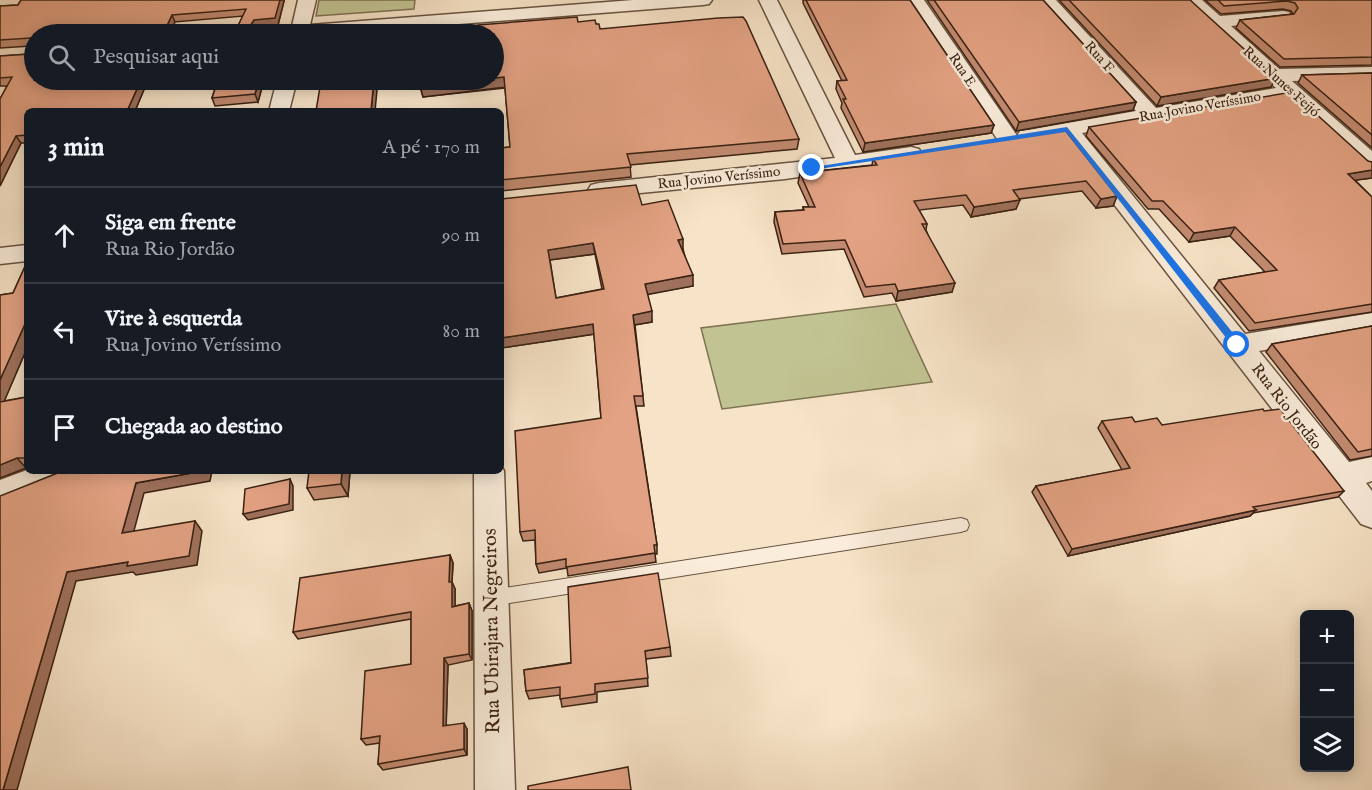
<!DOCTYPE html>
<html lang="pt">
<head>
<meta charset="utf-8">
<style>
	body { margin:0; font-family:"IM FELL English",serif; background:#242831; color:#f1f3f6 }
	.controls { position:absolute; right:18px; bottom:18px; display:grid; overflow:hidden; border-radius:9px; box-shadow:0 3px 15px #0003 }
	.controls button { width:54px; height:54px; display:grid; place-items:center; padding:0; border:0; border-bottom:2px solid #363941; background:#171b24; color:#f1f3f6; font:30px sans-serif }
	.stop { position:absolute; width:18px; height:18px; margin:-14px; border:4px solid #1a73e8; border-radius:50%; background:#fff }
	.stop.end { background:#1a73e8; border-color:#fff; box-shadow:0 2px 6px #0008 }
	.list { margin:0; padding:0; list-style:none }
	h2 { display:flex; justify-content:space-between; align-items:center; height:78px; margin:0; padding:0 24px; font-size:26px }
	h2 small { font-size:20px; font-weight:400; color:#9ea1a6 }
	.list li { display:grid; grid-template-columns:39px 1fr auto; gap:18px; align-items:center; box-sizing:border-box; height:96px; padding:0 24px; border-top:2px solid #363941 }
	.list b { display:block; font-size:22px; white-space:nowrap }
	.list p { margin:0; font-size:20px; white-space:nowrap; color:#9ea1a6 }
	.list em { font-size:20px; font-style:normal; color:#9ea1a6 }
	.icon { flex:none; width:33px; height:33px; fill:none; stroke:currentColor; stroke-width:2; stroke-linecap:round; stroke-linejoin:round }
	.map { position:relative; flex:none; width:1372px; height:790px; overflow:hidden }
	.search { position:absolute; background:#171b24; box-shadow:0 3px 15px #0003; left:24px; top:24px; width:480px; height:66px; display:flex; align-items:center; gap:15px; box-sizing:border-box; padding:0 21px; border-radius:33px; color:#9ea1a6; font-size:22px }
	.panel { position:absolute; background:#171b24; box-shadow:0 3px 15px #0003; left:24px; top:108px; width:480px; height:366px; border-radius:9px }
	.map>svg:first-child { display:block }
	.green { fill:#c1c392; stroke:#7e7252; stroke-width:1.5 }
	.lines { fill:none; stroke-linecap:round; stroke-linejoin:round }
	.lane-casing { stroke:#695240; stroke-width:2 }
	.street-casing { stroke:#695240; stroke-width:3 }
	.lane { fill:#faeddb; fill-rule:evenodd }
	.street { fill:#faeddb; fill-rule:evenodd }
	.wall { fill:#c38b71; stroke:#3a2113; stroke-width:1.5; fill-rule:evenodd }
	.shaded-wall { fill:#9f715c; stroke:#3a2113; stroke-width:1.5 }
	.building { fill:#e3a283; stroke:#3a2113; stroke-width:1.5; fill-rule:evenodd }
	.route { fill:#1a73e8 }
	.labels { text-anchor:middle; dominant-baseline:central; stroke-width:5; stroke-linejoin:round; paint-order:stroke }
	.far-street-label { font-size:14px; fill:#3a2113; stroke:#faeddb }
	.street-label { font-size:16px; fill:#3a2113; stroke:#faeddb }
	.near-street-label { font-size:20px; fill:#3a2113; stroke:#faeddb }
</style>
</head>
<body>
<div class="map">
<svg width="1372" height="790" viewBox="0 0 1372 790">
	<rect width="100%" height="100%" fill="#f7e3c7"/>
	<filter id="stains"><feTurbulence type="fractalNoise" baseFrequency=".00333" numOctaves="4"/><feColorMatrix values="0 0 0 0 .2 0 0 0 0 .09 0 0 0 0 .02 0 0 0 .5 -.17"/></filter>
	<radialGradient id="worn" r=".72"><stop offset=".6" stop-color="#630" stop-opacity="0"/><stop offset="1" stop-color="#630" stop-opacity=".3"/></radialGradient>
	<g class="green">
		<path d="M319,0H415L414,9L316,16Z"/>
		<path d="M896,304L932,382L722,409L701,328Z"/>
	</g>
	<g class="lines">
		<g class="lane-casing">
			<path id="lane" d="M961,518L967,520L969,525L967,530L961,532L491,606L485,604L482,598L485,592L491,590Z"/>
		</g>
		<g class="street-casing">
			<g id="street">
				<path d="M298,0H316L310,25L633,0H712L709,4L703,5L330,34H255L257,30L292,26Z"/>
				<path d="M759,0H777L855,155L911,147L919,149L922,154L919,159L785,179L599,197L591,195L588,190L591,185L599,183L835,158Z"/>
				<path d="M906,0H924L1020,140L1017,145L1009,146L1001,145Z"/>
				<path d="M1037,0H1056L1156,108L1276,88L1182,0H1202L1220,16L1283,11L1289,12L1292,16L1289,20L1283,21L1231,26L1279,69L1372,67V79L1292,81L1372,151V170L1364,168L1288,98L1082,133L1245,334L1372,313V331L1259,351L1349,462L1372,457V481L1366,483L1372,491V528L1361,524L1062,137L1028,142L1020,141L1017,136L1020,131L1028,130L1136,111Z"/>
				<path d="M277,80H297L289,111H269Z"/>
				<path d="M27,245V261L0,264V248Z"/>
				<path d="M501,465L504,471L515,790H475L474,471H501Z"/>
				<path d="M27,470L72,471L68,480L0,507V480Z"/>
			</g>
		</g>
		<use href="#lane" class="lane"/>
		<use href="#street" class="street"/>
	</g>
	<g class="wall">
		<path d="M21,0H284V1L278,25L257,28L256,29H272L275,34H234L243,16L34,34L148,80L135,111H27V143H21L0,186V99L7,86H0V56L30,54L32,51L31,46L0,48V6L18,5Z"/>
		<path d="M803,0H910L994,125L991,133L863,152L841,108L842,103L836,89L837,81H842L803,3Z"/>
		<path d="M927,0H1043L1136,102L1133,110L1016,131Z"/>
		<path d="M1059,0H1190L1271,87L1157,106Z"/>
		<path d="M1205,0H1372V65L1280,67L1236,28L1240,20L1293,14L1291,11L1283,9L1221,14Z"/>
		<path d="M578,22L596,24L600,29L799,139L797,149L630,165L631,177L501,191V148L510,147L505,88L423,97L420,86Z"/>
		<path d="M1372,73V148L1298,83L1302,75Z"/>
		<path d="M218,80H264L258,102L215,106L212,98Z"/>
		<path d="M1089,127L1372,162V178L1355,180L1372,197V312L1249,331L1214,288L1219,280L1265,272L1230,236L1189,242L1159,209H1148L1086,136Z"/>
		<path d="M1065,130L1117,196L1113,206L1096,208L1082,191L1019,199L1016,209L971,217L963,205L919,210L927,224L926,230L952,292L896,301L892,293L864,297L844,249L782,254L774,222L775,212L803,210V207H809L798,183L800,173L872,165L873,159Z"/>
		<path d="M501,199L642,205L683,249L693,286L647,294L652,322L635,325L644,406H636L657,545V554H655L656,562L568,576L567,568L539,573L536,564L535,540L523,541L520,532L601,418L594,334L501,348ZM595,254L602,289L556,298L550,260Z"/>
		<path d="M27,262V348L4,401L27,397V468L0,478V295L13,293Z"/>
		<path d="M1372,326V456L1350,460L1266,352L1272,344Z"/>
		<path d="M1102,421L1135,422L1162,425L1344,491L1338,497L1253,513L1250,516L1068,556L1032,492L1036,486L1122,470L1098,428Z"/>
		<path d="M350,471L348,496L314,500L307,488Z"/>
		<path d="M450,555L453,563L452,582L455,589V606L469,603L472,611V660L448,665L446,725L467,729V755L383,770L378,764L380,743L366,745L361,739L411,664V619L298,639L293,632Z"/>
		<path d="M670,647L671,656L646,659L648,686L597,692V702L562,707L560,695L529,699L526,691L524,670Z"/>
	</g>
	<g class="shaded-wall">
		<path d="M280,0H284V1L278,25L257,28L253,33L250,26L254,20Z"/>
		<path d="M172,15L175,22L170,34H163Z"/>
		<path d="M504,77L506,87L423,97L420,86L484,80H494V78Z"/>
		<path d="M1276,78L1271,87L1157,106L1161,97Z"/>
		<path d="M141,80H148L135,111H127Z"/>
		<path d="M259,80H264L258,102L255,94Z"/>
		<path d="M374,80H378L375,111H371Z"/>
		<path d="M1136,102L1133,110L1016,131L1019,122Z"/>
		<path d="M994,125L991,133L863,152L865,143Z"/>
		<path d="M16,136L21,143L0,186V167Z"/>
		<path d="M1372,170V178L1342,182L1348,174Z"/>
		<path d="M1117,196L1113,206L1096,208L1101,199Z"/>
		<path d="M1020,200L1016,209L971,217L974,207Z"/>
		<path d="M1235,227L1230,236L1189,242L1194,233Z"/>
		<path d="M683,239V249L678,250V240Z"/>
		<path d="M593,243L595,254L549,260L548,250Z"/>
		<path d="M693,275V286L645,295V284Z"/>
		<path d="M955,283L952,292L896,301L898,291Z"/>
		<path d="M652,311V322L634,325L633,315Z"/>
		<path d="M25,324L27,326V348L0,411V380Z"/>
		<path d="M593,324L595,334L501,348V338Z"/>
		<path d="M17,458L26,468L0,478V465Z"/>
		<path d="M203,471H212L210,481L144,493L131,542L122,533L136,483Z"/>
		<path d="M342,471H350L348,496L341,484Z"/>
		<path d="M290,479L293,486V510L248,520L243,514Z"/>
		<path d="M1256,510L1250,516L1068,556L1072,549Z"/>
		<path d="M195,521L202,531L197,565L136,575L133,572L76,581L17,790H3L67,572L128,562Z"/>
		<path d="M450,555L453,563L452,582L455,589V614L452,607L449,582Z"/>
		<path d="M469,603L472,611V660L469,654Z"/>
		<path d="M444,658L448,665L446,732L443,726Z"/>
		<path d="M464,723L467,729V755L464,749Z"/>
	</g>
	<g class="building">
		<path d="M21,0H280L275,18L254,20L250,26L252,29H272L271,34H234L246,9L172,15L163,34H34V80H141L127,111H27V135L16,136L0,167V99L12,77L0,78V56L30,54L32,51L31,38L0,40V6L18,5Z"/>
		<path d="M806,0H910L994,125L865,143L843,99H846L837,81L847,80Z"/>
		<path d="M934,0H1043L1136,102L1019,122Z"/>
		<path d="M1069,0H1190L1276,78L1161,97Z"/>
		<path d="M1218,0H1372V57L1284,59L1240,20L1294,14L1298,8L1295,3L1287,1L1224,6Z"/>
		<path d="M577,17L578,22L595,20L596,24H599L600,29L718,18L743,17L746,21L799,139L627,154L631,167L501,180V148L510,147L504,77L494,78V34H424L478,30V25Z"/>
		<path d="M379,32V34H356Z"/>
		<path d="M1372,73V135L1302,75Z"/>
		<path d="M218,80H259L255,94L212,98Z"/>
		<path d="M323,80H374L371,111H316L320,87Z"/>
		<path d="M421,80H484L420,86Z"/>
		<path d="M1292,92L1368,161L1372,162V170L1348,174L1372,197V304L1255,323L1219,280L1277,270L1235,227L1194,233L1163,201H1152L1089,127Z"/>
		<path d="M1065,130L1117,196L1101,199L1086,181L1013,190L1020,200L974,207L966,195L914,201L927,224H922L955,283L898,291L895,284L866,287L845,240L783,244L775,212L804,210L803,207H815L800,173L877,165L873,159Z"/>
		<path d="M636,185L642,205L668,200L683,239L678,240L693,275L645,284L652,311L633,315L643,396H634L657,545H654L655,553L566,567V559L536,564L535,530L520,532L515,431L601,418L593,324L501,338V199ZM593,243L604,289L556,298L548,250Z"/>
		<path d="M27,262V323L25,324L0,380V295L13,293Z"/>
		<path d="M1372,326V449L1358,452L1272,344Z"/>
		<path d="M27,397V458H17L0,465V402Z"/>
		<path d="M1263,409L1264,411L1280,409L1344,491L1253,507L1256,510L1072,549L1036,486L1130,468L1102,421L1132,417L1135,422L1157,418L1162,425Z"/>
		<path d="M61,471H203L136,483L122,533L195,521L189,556L127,566L128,562L67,572L3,790H0V496L60,472Z"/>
		<path d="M309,471H342L341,484L307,488Z"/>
		<path d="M290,479L289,504L243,514L245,489Z"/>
		<path d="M450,555L449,582H452V607L469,603V654L444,658L443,726L464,723V749L378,764L380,736L361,739L365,671L411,664V612L293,632L300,578Z"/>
		<path d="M658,573L670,647L645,651L648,678L595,684V694L560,699V687L526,691L524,670L571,663L568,587Z"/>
		<path d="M628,767L631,790H528V786Z"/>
	</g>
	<path class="route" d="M1067,127L1241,343V348H1234L1066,132L812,170L808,168Z"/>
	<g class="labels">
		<g class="far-street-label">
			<text transform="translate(1099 57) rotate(48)">Rua F</text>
			<text transform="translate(962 70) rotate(56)">Rua E</text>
			<text transform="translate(1281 82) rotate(42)">Rua Nunes Feijó</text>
			<text transform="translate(1200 107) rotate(-10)">Rua Jovino Veríssimo</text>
			<text transform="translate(719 178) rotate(-6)">Rua Jovino Veríssimo</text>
		</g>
		<g class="street-label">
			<text transform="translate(1286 407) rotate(52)">Rua Rio Jordão</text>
		</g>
		<g class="near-street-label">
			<text transform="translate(492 631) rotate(-91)">Rua Ubirajara Negreiros</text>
		</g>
	</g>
	<rect width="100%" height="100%" filter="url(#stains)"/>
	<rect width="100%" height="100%" fill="url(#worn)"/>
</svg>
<div class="controls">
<button>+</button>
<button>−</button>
<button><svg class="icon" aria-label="layers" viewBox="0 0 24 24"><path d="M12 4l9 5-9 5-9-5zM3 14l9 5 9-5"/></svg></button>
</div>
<div class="stop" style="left:1237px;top:345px"></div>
<div class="stop end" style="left:812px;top:168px"></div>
<div class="search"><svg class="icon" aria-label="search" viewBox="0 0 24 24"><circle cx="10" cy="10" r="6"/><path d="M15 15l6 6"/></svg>Pesquisar aqui</div>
<section class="panel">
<h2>3 min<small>A pé · 170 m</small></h2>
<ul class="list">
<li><svg class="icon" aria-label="ahead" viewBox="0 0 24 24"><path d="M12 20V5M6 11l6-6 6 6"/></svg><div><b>Siga em frente</b><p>Rua Rio Jordão</p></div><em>90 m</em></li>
<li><svg class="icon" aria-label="left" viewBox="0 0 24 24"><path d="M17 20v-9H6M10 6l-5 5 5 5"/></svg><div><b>Vire à esquerda</b><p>Rua Jovino Veríssimo</p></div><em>80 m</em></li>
<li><svg class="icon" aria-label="arrive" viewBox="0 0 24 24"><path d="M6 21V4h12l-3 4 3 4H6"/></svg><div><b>Chegada ao destino</b></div></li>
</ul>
</section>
</div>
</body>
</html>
